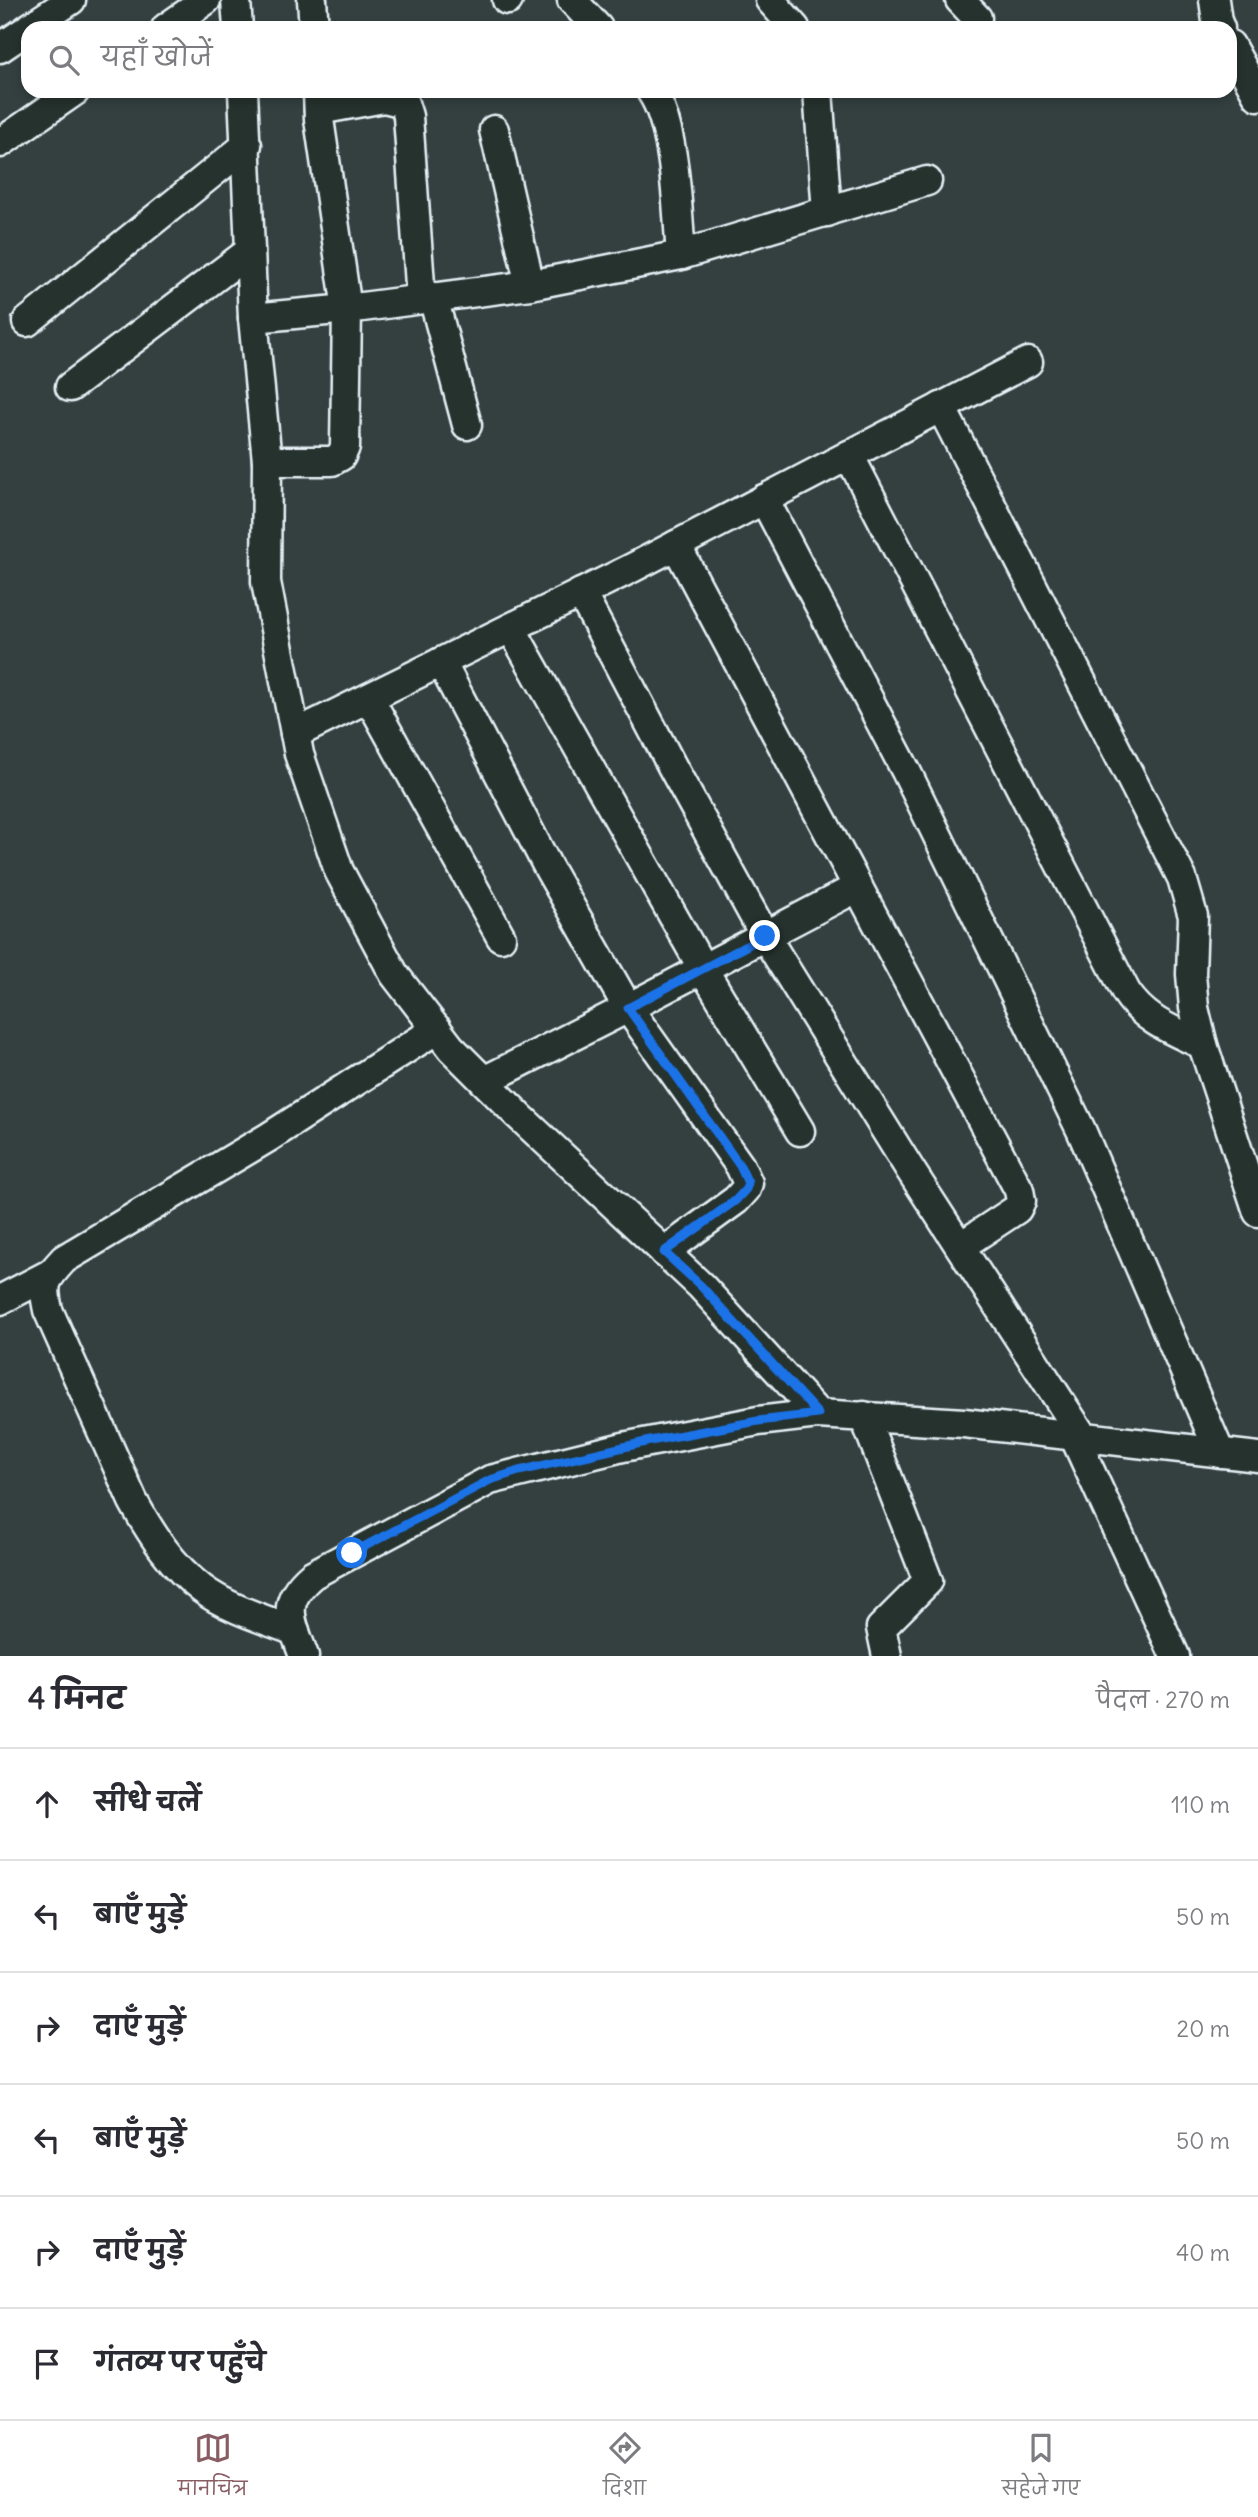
<!DOCTYPE html>
<html lang="hi">
<head>
<meta charset="utf-8">
<style>
	body { margin:0; font-family:Delius,"Playpen Sans Deva",sans-serif; background:#f2f2f3; color:#2b2b33 }
	.stop { position:absolute; width:21px; height:21px; margin:-16px; border:5px solid #1a73e8; border-radius:50%; background:#fff }
	.stop.end { background:#1a73e8; border-color:#fff; box-shadow:0 2px 7px #0008 }
	.list { margin:0; padding:0; list-style:none }
	h2 { display:flex; justify-content:space-between; align-items:center; height:91px; margin:0; padding:0 28px; font-size:30px }
	h2 small { font-size:23px; font-weight:400; color:#7c7c81 }
	.list li { display:grid; grid-template-columns:46px 1fr auto; gap:21px; align-items:center; box-sizing:border-box; height:112px; padding:0 28px; border-top:2px solid #e1e1e2 }
	.list b { display:block; font-size:26px; white-space:nowrap }
	.list em { font-size:23px; font-style:normal; color:#7c7c81 }
	.icon { flex:none; width:38px; height:38px; fill:none; stroke:currentColor; stroke-width:2; stroke-linecap:round; stroke-linejoin:round }
	.map { position:relative; flex:none; width:1258px; height:1656px; overflow:hidden }
	.search { position:absolute; background:#fff; box-shadow:0 4px 10px #0003; left:21px; right:21px; top:21px; height:77px; display:flex; align-items:center; gap:18px; box-sizing:border-box; padding:0 24px; border-radius:21px; color:#7c7c81; font-size:26px }
	.sheet { height:763px; background:#fff }
	nav { display:flex; justify-content:space-around; align-items:center; box-sizing:border-box; height:98px; border-top:2px solid #e1e1e2; background:#fff; font-size:19px; color:#7c7c81 }
	nav a { display:grid; justify-items:center; gap:4px }
	nav .on { color:#8a5d65 }
	.map>svg:first-child { display:block }
	.lines { fill:none; stroke-linecap:round; stroke-linejoin:round }
	.street-casing { stroke:#e8f1f8; stroke-width:33 }
	.street { stroke:#26332d; stroke-width:28 }
	.route { stroke:#1a73e8; stroke-width:9 }
</style>
</head>
<body>
<div class="map">
<svg width="1258" height="1656" viewBox="0 0 1258 1656">
	<rect width="100%" height="100%" fill="#344040"/>
	<filter id="ink" filterUnits="userSpaceOnUse"><feTurbulence type="fractalNoise" baseFrequency=".0143" numOctaves="2"/><feDisplacementMap in="SourceGraphic" scale="14" xChannelSelector="R" yChannelSelector="G"/><feConvolveMatrix kernelMatrix="1 2 1 2 8 2 1 2 1" color-interpolation-filters="sRGB"/></filter>
	<g filter="url(#ink)">
		<g class="lines">
			<g class="street-casing">
				<g id="street">
					<path d="M236,0L238,28"/>
					<path d="M312,0L314,28"/>
					<path d="M507,0H508"/>
					<path d="M572,0L598,28"/>
					<path d="M770,0L795,28"/>
					<path d="M960,0L977,18"/>
					<path d="M1214,0L1217,21L1220,28"/>
					<path d="M29,28L71,0"/>
					<path d="M166,28L206,0"/>
					<path d="M1230,45L1258,96"/>
					<path d="M0,48L28,29"/>
					<path d="M243,91L253,318L267,461L266,582L299,754L339,871L394,974L451,1048L519,1116L701,1286L818,1414"/>
					<path d="M651,91C676,127 677,210 681,255"/>
					<path d="M818,91L827,212"/>
					<path d="M319,110L384,98L404,103L408,116L421,299"/>
					<path d="M494,130L530,285"/>
					<path d="M0,143L75,91"/>
					<path d="M433,297L467,425"/>
					<path d="M253,318L347,309L530,285L681,255L927,181"/>
					<path d="M27,322L247,145"/>
					<path d="M70,387L250,251"/>
					<path d="M941,407L1182,878L1193,916L1191,974L1194,1008L1203,1045L1258,1212"/>
					<path d="M849,455L1126,992C1145,1021 1172,1030 1203,1045"/>
					<path d="M267,461H332L341,456L345,447L347,309L319,119L318,91"/>
					<path d="M764,499L906,771L1081,1130L1220,1453"/>
					<path d="M676,545L1019,1190L1021,1201L1017,1209L961,1246"/>
					<path d="M581,593L673,768L765,936L911,1171L1083,1437"/>
					<path d="M511,628L703,969L800,1131"/>
					<path d="M441,662L549,869L628,1008L740,1166L748,1183L746,1189L736,1200L664,1252"/>
					<path d="M369,698L501,937"/>
					<path d="M295,734L632,568L1028,362"/>
					<path d="M484,1081L628,1008L858,887"/>
					<path d="M0,1300L50,1274"/>
					<path d="M864,1416L928,1581L881,1628L887,1656"/>
					<path d="M1074,1436L1175,1656"/>
					<path d="M295,1631C264,1619 229,1609 202,1589C172,1566 151,1534 133,1501L48,1310C42,1282 45,1280 64,1259L269,1137L437,1029"/>
					<path d="M304,1656C291,1620 279,1603 312,1575L490,1480L623,1447L758,1421L818,1414L964,1423L1258,1457"/>
				</g>
			</g>
			<use href="#street" class="street"/>
		</g>
	</g>
	<g class="lines" filter="url(#ink)">
		<path class="route" d="M352,1553L490,1480L519,1471L650,1441L758,1421L818,1414L701,1286L664,1252L736,1200L746,1189L748,1183L740,1166L628,1008L765,936"/>
	</g>
</svg>
<div class="stop" style="left:352px;top:1553px"></div>
<div class="stop end" style="left:765px;top:936px"></div>
<div class="search"><svg class="icon" aria-label="search" viewBox="0 0 24 24"><circle cx="10" cy="10" r="6"/><path d="M15 15l6 6"/></svg>यहाँ खोजें</div>
</div>
<section class="sheet">
<h2>4 मिनट<small>पैदल · 270 m</small></h2>
<ul class="list">
<li><svg class="icon" aria-label="ahead" viewBox="0 0 24 24"><path d="M12 20V5M6 11l6-6 6 6"/></svg><div><b>सीधे चलें</b></div><em>110 m</em></li>
<li><svg class="icon" aria-label="left" viewBox="0 0 24 24"><path d="M17 20v-9H6M10 6l-5 5 5 5"/></svg><div><b>बाएँ मुड़ें</b></div><em>50 m</em></li>
<li><svg class="icon" aria-label="right" viewBox="0 0 24 24"><path d="M7 20v-9h11M14 6l5 5-5 5"/></svg><div><b>दाएँ मुड़ें</b></div><em>20 m</em></li>
<li><svg class="icon" aria-label="left" viewBox="0 0 24 24"><path d="M17 20v-9H6M10 6l-5 5 5 5"/></svg><div><b>बाएँ मुड़ें</b></div><em>50 m</em></li>
<li><svg class="icon" aria-label="right" viewBox="0 0 24 24"><path d="M7 20v-9h11M14 6l5 5-5 5"/></svg><div><b>दाएँ मुड़ें</b></div><em>40 m</em></li>
<li><svg class="icon" aria-label="arrive" viewBox="0 0 24 24"><path d="M6 21V4h12l-3 4 3 4H6"/></svg><div><b>गंतव्य पर पहुँचे</b></div></li>
</ul>
</section>
<nav>
<a class="on"><svg class="icon" aria-label="map" viewBox="0 0 24 24"><path d="M3 6l6-2 6 2 6-2v14l-6 2-6-2-6 2zM9 4v14M15 6v14"/></svg>मानचित्र</a>
<a><svg class="icon" aria-label="directions" viewBox="0 0 24 24"><path d="M12 3l9 9-9 9-9-9zM9 14v-3h6M13 9l2 2-2 2"/></svg>दिशा</a>
<a><svg class="icon" aria-label="saved" viewBox="0 0 24 24"><path d="M7 4h10v16l-5-4-5 4z"/></svg>सहेजे गए</a>
</nav>
</body>
</html>
